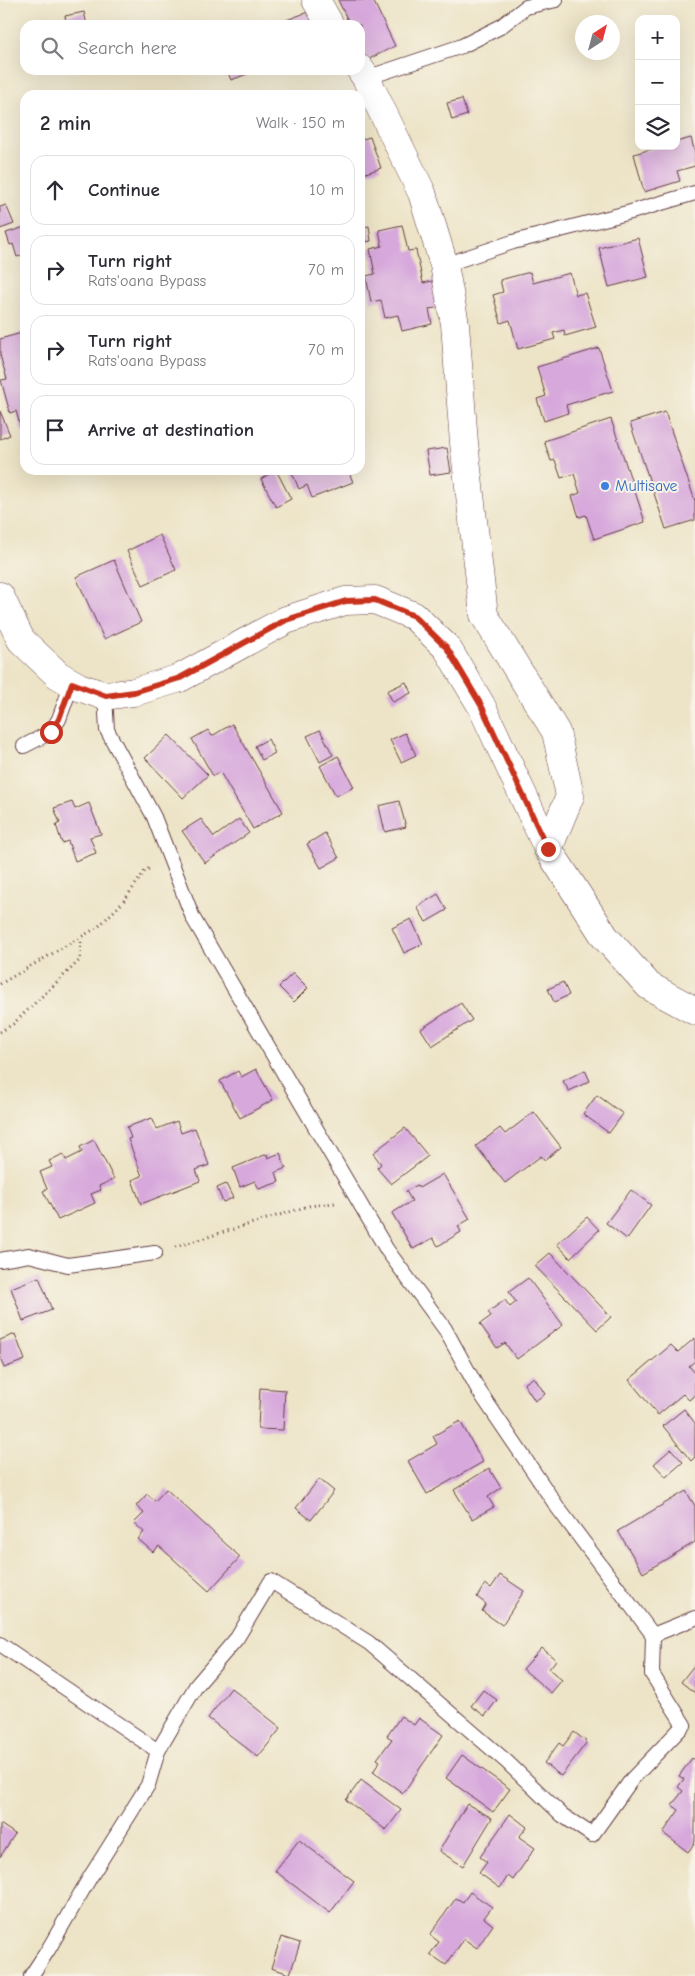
<!DOCTYPE html>
<html lang="en">
<head>
<meta charset="utf-8">
<style>
	body { margin:0; font-family:"Comic Neue",sans-serif; background:#f2f2f3; color:#2b2b33 }
	.controls { position:absolute; right:15px; top:15px; display:grid; overflow:hidden; border-radius:10px; box-shadow:0 5px 20px #0002 }
	.controls button { width:45px; height:45px; display:grid; place-items:center; padding:0; border:0; border-bottom:1px solid #e1e1e2; background:#fff; color:#2b2b33; font:25px sans-serif }
	.compass { position:absolute; left:575px; top:15px; width:45px; height:45px; border-radius:50%; background:#fff; box-shadow:0 5px 20px #0002; rotate:36deg }
	.stop { position:absolute; width:15px; height:15px; margin:-11px; border:4px solid #c8321e; border-radius:50%; background:#fff }
	.stop.end { background:#c8321e; border-color:#fff; box-shadow:0 1px 5px #0008 }
	.list { margin:0; padding:0; list-style:none }
	h2 { display:flex; justify-content:space-between; align-items:center; height:65px; margin:0; padding:0 20px; font-size:21px }
	h2 small { font-size:16px; font-weight:400; color:#7c7c81 }
	.list li { display:grid; grid-template-columns:32px 1fr auto; gap:15px; align-items:center; box-sizing:border-box; height:70px; margin:0 10px 10px; padding:0 10px; border:1px solid #e1e1e2; border-radius:15px }
	.list b { display:block; font-size:19px; white-space:nowrap }
	.list p { margin:0; font-size:16px; white-space:nowrap; color:#7c7c81 }
	.list em { font-size:16px; font-style:normal; color:#7c7c81 }
	.icon { flex:none; width:28px; height:28px; fill:none; stroke:currentColor; stroke-width:2; stroke-linecap:round; stroke-linejoin:round }
	.map { position:relative; flex:none; width:695px; height:1976px; overflow:hidden }
	.search { position:absolute; background:#fff; box-shadow:0 5px 20px #0002; left:20px; top:20px; width:345px; height:55px; display:flex; align-items:center; gap:12px; box-sizing:border-box; padding:0 18px; border-radius:15px; color:#7c7c81; font-size:19px }
	.panel { position:absolute; background:#fff; box-shadow:0 5px 20px #0002; left:20px; top:90px; width:345px; height:385px; border-radius:15px }
	.map>svg:first-child { display:block }
	.building { fill:#d7a8dc }
	.lines { fill:none; stroke-linecap:round; stroke-linejoin:round }
	.service-casing { stroke:#623d42; stroke-width:16 }
	.minor-casing { stroke:#623d42; stroke-width:29 }
	.tertiary-casing { stroke:#623d42; stroke-width:29 }
	.path { stroke:#623d42; stroke-width:3; stroke-dasharray:1 4; stroke-linecap:butt }
	.service { stroke:#fff; stroke-width:14 }
	.minor { stroke:#fff; stroke-width:28 }
	.tertiary { stroke:#fff; stroke-width:28 }
	.route { stroke:#c8321e; stroke-width:6 }
	.shop-dot { fill:#3f7fe0; stroke:#f7f3e8; stroke-width:2 }
	.labels { text-anchor:middle; dominant-baseline:central; stroke-width:4; stroke-linejoin:round; paint-order:stroke }
	.shop-label { font-size:16px; fill:#366cbe; stroke:#f7f3e8; text-anchor:start }
</style>
</head>
<body>
<div class="map">
<svg width="695" height="1976" viewBox="0 0 695 1976">
	<rect width="100%" height="100%" fill="#f7f3e8"/>
	<filter id="ink" filterUnits="userSpaceOnUse"><feTurbulence type="fractalNoise" baseFrequency=".02" numOctaves="2"/><feDisplacementMap in="SourceGraphic" scale="10" xChannelSelector="R" yChannelSelector="G"/><feConvolveMatrix kernelMatrix="1 2 1 2 8 2 1 2 1" color-interpolation-filters="sRGB"/></filter>
	<filter id="wash" filterUnits="userSpaceOnUse"><feTurbulence type="fractalNoise" baseFrequency=".0096" numOctaves="4" result="noise"/><feDisplacementMap in="SourceGraphic" scale="20" xChannelSelector="R" yChannelSelector="G"/><feGaussianBlur stdDeviation="1.12" result="paint"/><feColorMatrix in="noise" values="0 0 0 0 0 0 0 0 0 0 0 0 0 0 0 0 0 1.4 0 .05"/><feComposite in="paint" operator="in"/></filter>
	<g filter="url(#wash)">
		<rect width="100%" height="100%" fill="#ede4c7"/>
		<g id="blocks">
			<g class="building">
				<path d="M338,0H373L395,46L367,60L360,46V25H350Z"/>
				<path d="M84,12L87,25H67L65,16Z"/>
				<path d="M308,12L313,25H273Z"/>
				<path d="M227,70H258L231,80Z"/>
				<path d="M462,99L467,115L452,120L447,103Z"/>
				<path d="M370,137L381,168L363,174L360,164V140Z"/>
				<path d="M691,138L695,153V166L677,171L680,181L644,192L634,154L662,146H676V142Z"/>
				<path d="M6,205L14,224L0,229V207Z"/>
				<path d="M402,225L408,251L416,250L423,283L436,280L441,307L429,309L432,324L402,331L398,315L385,318L381,300L371,302L366,276L375,274L370,249L382,246L379,230Z"/>
				<path d="M369,226L371,241L360,243V228Z"/>
				<path d="M25,227V254L17,257L13,244L10,245L6,233Z"/>
				<path d="M638,238L648,277L609,287L599,248Z"/>
				<path d="M530,272L533,283L570,273L576,295L585,293L596,327L565,336L564,330L553,333L555,339L518,349L510,320L501,323L493,295L503,292L500,280Z"/>
				<path d="M25,332V431L22,432L16,411L10,413L1,380L7,379L0,355V339Z"/>
				<path d="M599,348L613,391L566,405L568,413L544,421L537,399L546,396L537,367Z"/>
				<path d="M0,411L10,435L0,439Z"/>
				<path d="M665,412L695,501V520L666,529L630,423Z"/>
				<path d="M611,419L645,522L594,539L586,515L579,517L572,496L580,493L574,474L561,478L555,460L551,461L544,441Z"/>
				<path d="M447,448L451,472L430,475L426,451Z"/>
				<path d="M276,470L291,499L276,507L261,479Z"/>
				<path d="M291,470H322L323,472L348,470L353,482L312,498L307,485L299,489Z"/>
				<path d="M160,535L176,570L143,585L127,551Z"/>
				<path d="M114,560L141,622L104,639L76,577Z"/>
				<path d="M406,682L411,693L393,702L387,691Z"/>
				<path d="M232,724L283,812L253,829L220,772L213,776L192,739L208,730L212,736Z"/>
				<path d="M320,730L333,755L320,762L307,736Z"/>
				<path d="M405,733L416,755L401,762L390,740Z"/>
				<path d="M169,735L208,775L183,798L145,758Z"/>
				<path d="M268,739L275,753L262,760L255,746Z"/>
				<path d="M338,756L354,787L336,796L320,766Z"/>
				<path d="M399,801L406,827L385,832L379,806Z"/>
				<path d="M72,802L75,809L89,803L101,834L90,837L96,853L75,861L68,841L62,843L56,825L60,823L54,808Z"/>
				<path d="M201,819L214,837L239,819L249,833L205,863L182,831Z"/>
				<path d="M325,833L339,858L321,868L307,844Z"/>
				<path d="M438,894L447,910L426,922L417,907Z"/>
				<path d="M411,919L423,944L404,953L392,928Z"/>
				<path d="M293,973L308,988L294,1002L279,987Z"/>
				<path d="M563,982L569,995L554,1002L548,989Z"/>
				<path d="M461,1003L472,1020L432,1046L421,1029Z"/>
				<path d="M256,1069L273,1100L240,1118L220,1081L238,1071L241,1077Z"/>
				<path d="M585,1070L590,1081L569,1091L563,1081Z"/>
				<path d="M597,1095L623,1114L609,1133L583,1114Z"/>
				<path d="M534,1112L561,1147L545,1160L541,1156L505,1183L476,1146L500,1128L505,1134Z"/>
				<path d="M152,1118L157,1129L177,1121L181,1133L195,1128L209,1165L196,1170L200,1181L141,1204L132,1180L142,1176L128,1139L131,1138L127,1127Z"/>
				<path d="M405,1128L428,1156L391,1184L377,1168L381,1164L373,1153Z"/>
				<path d="M94,1140L114,1179L99,1186L101,1190L91,1194L95,1203L58,1220L43,1191L47,1189L40,1172L52,1167L49,1161L63,1154L66,1160L82,1152L80,1147Z"/>
				<path d="M280,1153L286,1168L276,1172L279,1182L259,1189L255,1181L240,1187L233,1168L267,1154L268,1158Z"/>
				<path d="M443,1174L470,1219L458,1226L461,1232L438,1246L433,1238L413,1249L392,1213L412,1201L406,1191L417,1185L419,1188Z"/>
				<path d="M226,1184L233,1198L223,1202L217,1188Z"/>
				<path d="M631,1190L651,1205L627,1239L606,1223Z"/>
				<path d="M587,1217L599,1230L570,1258L557,1244Z"/>
				<path d="M550,1253L611,1317L597,1330L535,1266Z"/>
				<path d="M39,1277L52,1310L23,1321L11,1288Z"/>
				<path d="M528,1278L563,1325L517,1359L505,1343L497,1348L480,1324L491,1316L488,1312L505,1300L510,1307L516,1302L509,1292Z"/>
				<path d="M15,1334L25,1360L4,1368L0,1357V1340Z"/>
				<path d="M695,1338V1361L689,1366L695,1373V1395L689,1400L683,1394L658,1415L629,1380L671,1345L678,1352Z"/>
				<path d="M534,1377L545,1394L535,1401L524,1384Z"/>
				<path d="M260,1388L285,1390L283,1430L258,1429Z"/>
				<path d="M684,1409L695,1423V1457L691,1461L663,1426Z"/>
				<path d="M460,1421L483,1462L427,1494L408,1461L437,1444L433,1436Z"/>
				<path d="M671,1449L683,1462L666,1477L654,1464Z"/>
				<path d="M489,1468L501,1488L488,1497L494,1507L472,1519L454,1490Z"/>
				<path d="M319,1479L334,1491L311,1520L296,1508Z"/>
				<path d="M166,1489L240,1557L209,1591L159,1546L153,1552L138,1539L144,1532L134,1523L144,1513L136,1506L147,1494L155,1501Z"/>
				<path d="M686,1491L695,1506V1542L643,1573L618,1531Z"/>
				<path d="M500,1575L524,1591L502,1625L482,1611L486,1604L477,1597L485,1584L491,1588Z"/>
				<path d="M542,1648L556,1660L549,1669L562,1680L551,1693L523,1669Z"/>
				<path d="M695,1664V1693L681,1682Z"/>
				<path d="M231,1688L281,1728L258,1757L208,1718Z"/>
				<path d="M483,1690L497,1700L485,1716L471,1706Z"/>
				<path d="M401,1716L414,1725L419,1718L443,1735L403,1793L373,1772L380,1761L377,1759L392,1739L387,1736Z"/>
				<path d="M574,1732L587,1742L561,1776L544,1763L559,1743L563,1746Z"/>
				<path d="M462,1755L510,1789L493,1812L446,1778Z"/>
				<path d="M692,1758L695,1760V1842L688,1852L663,1833L679,1810L672,1805L683,1791L678,1787L684,1779L679,1776Z"/>
				<path d="M361,1780L401,1810L386,1830L346,1800Z"/>
				<path d="M467,1804L492,1818L463,1866L439,1851Z"/>
				<path d="M510,1814L527,1827L519,1837L535,1848L513,1880L508,1876L500,1888L479,1873L487,1862L480,1857Z"/>
				<path d="M0,1824L15,1834L0,1857Z"/>
				<path d="M299,1840L354,1881L330,1913L275,1871Z"/>
				<path d="M470,1892L492,1907L484,1918L493,1925L477,1948L464,1939L446,1965L430,1954L439,1942L430,1935L456,1898L463,1902Z"/>
				<path d="M281,1937L300,1943L290,1974L271,1968Z"/>
			</g>
		</g>
	</g>
	<g filter="url(#ink)">
		<use href="#blocks" fill-opacity="0" stroke="#623d42" stroke-width="1"/>
		<g class="lines">
			<g class="service-casing">
				<g id="service">
					<path d="M366,78L462,46L500,27L526,7L556,0"/>
					<path d="M444,265L513,242L631,212L695,193"/>
					<path d="M24,746L51,732L59,719L72,683"/>
					<path d="M0,1260L29,1255L68,1265L155,1253"/>
					<path d="M653,1635L695,1618"/>
					<path d="M0,1644L158,1751"/>
					<path d="M31,1976L48,1950L89,1879L148,1785L158,1751L196,1686L237,1638L271,1581L369,1643L507,1762L562,1815L592,1835L632,1779L684,1725L652,1674L653,1635L558,1508L479,1391L445,1329L387,1250L193,918L154,817L107,730L105,696"/>
				</g>
			</g>
			<g class="minor-casing">
				<g id="minor">
					<path d="M316,0L330,25"/>
					<path d="M360,69L366,78L422,193L444,265L455,324L464,443L484,615L556,732L570,796L548,849"/>
				</g>
			</g>
			<g class="tertiary-casing">
				<path id="tertiary" d="M0,596L21,640L58,675L79,687L105,696L134,692L180,678L286,620L345,601L375,600L414,616L447,648L481,705L548,849L605,937L649,986L695,1011"/>
			</g>
			<g class="path">
				<path d="M0,984L98,927L123,902L145,871L152,867"/>
				<path d="M0,1032L13,1024L80,960L81,939"/>
				<path d="M175,1247L309,1206L335,1203"/>
			</g>
			<use href="#service" class="service"/>
			<use href="#minor" class="minor"/>
			<use href="#tertiary" class="tertiary"/>
		</g>
	</g>
	<g class="lines" filter="url(#ink)">
		<path class="route" d="M51,732L59,719L72,683L106,696L134,692L180,678L286,620L346,601L375,600L414,616L447,648L481,705L548,849"/>
	</g>
	<circle class="shop-dot" cx="605" cy="486" r="5"/>
	<g class="labels">
		<g class="shop-label">
			<text x="615" y="486">Multisave</text>
		</g>
	</g>
</svg>
<div class="controls">
<button>+</button>
<button>−</button>
<button><svg class="icon" aria-label="layers" viewBox="0 0 24 24"><path d="M12 4l9 5-9 5-9-5zM3 14l9 5 9-5"/></svg></button>
</div>
<svg class="compass" viewBox="-18 -18 36 36"><path d="M0-13l5 13h-10z" fill="#e53935"/><path d="M0 13l5-13h-10z" fill="#7c7c81"/></svg>
<div class="stop" style="left:51px;top:732px"></div>
<div class="stop end" style="left:548px;top:849px"></div>
<div class="search"><svg class="icon" aria-label="search" viewBox="0 0 24 24"><circle cx="10" cy="10" r="6"/><path d="M15 15l6 6"/></svg>Search here</div>
<section class="panel">
<h2>2 min<small>Walk · 150 m</small></h2>
<ul class="list">
<li><svg class="icon" aria-label="ahead" viewBox="0 0 24 24"><path d="M12 20V5M6 11l6-6 6 6"/></svg><div><b>Continue</b></div><em>10 m</em></li>
<li><svg class="icon" aria-label="right" viewBox="0 0 24 24"><path d="M7 20v-9h11M14 6l5 5-5 5"/></svg><div><b>Turn right</b><p>Rats'oana Bypass</p></div><em>70 m</em></li>
<li><svg class="icon" aria-label="right" viewBox="0 0 24 24"><path d="M7 20v-9h11M14 6l5 5-5 5"/></svg><div><b>Turn right</b><p>Rats'oana Bypass</p></div><em>70 m</em></li>
<li><svg class="icon" aria-label="arrive" viewBox="0 0 24 24"><path d="M6 21V4h12l-3 4 3 4H6"/></svg><div><b>Arrive at destination</b></div></li>
</ul>
</section>
</div>
</body>
</html>
